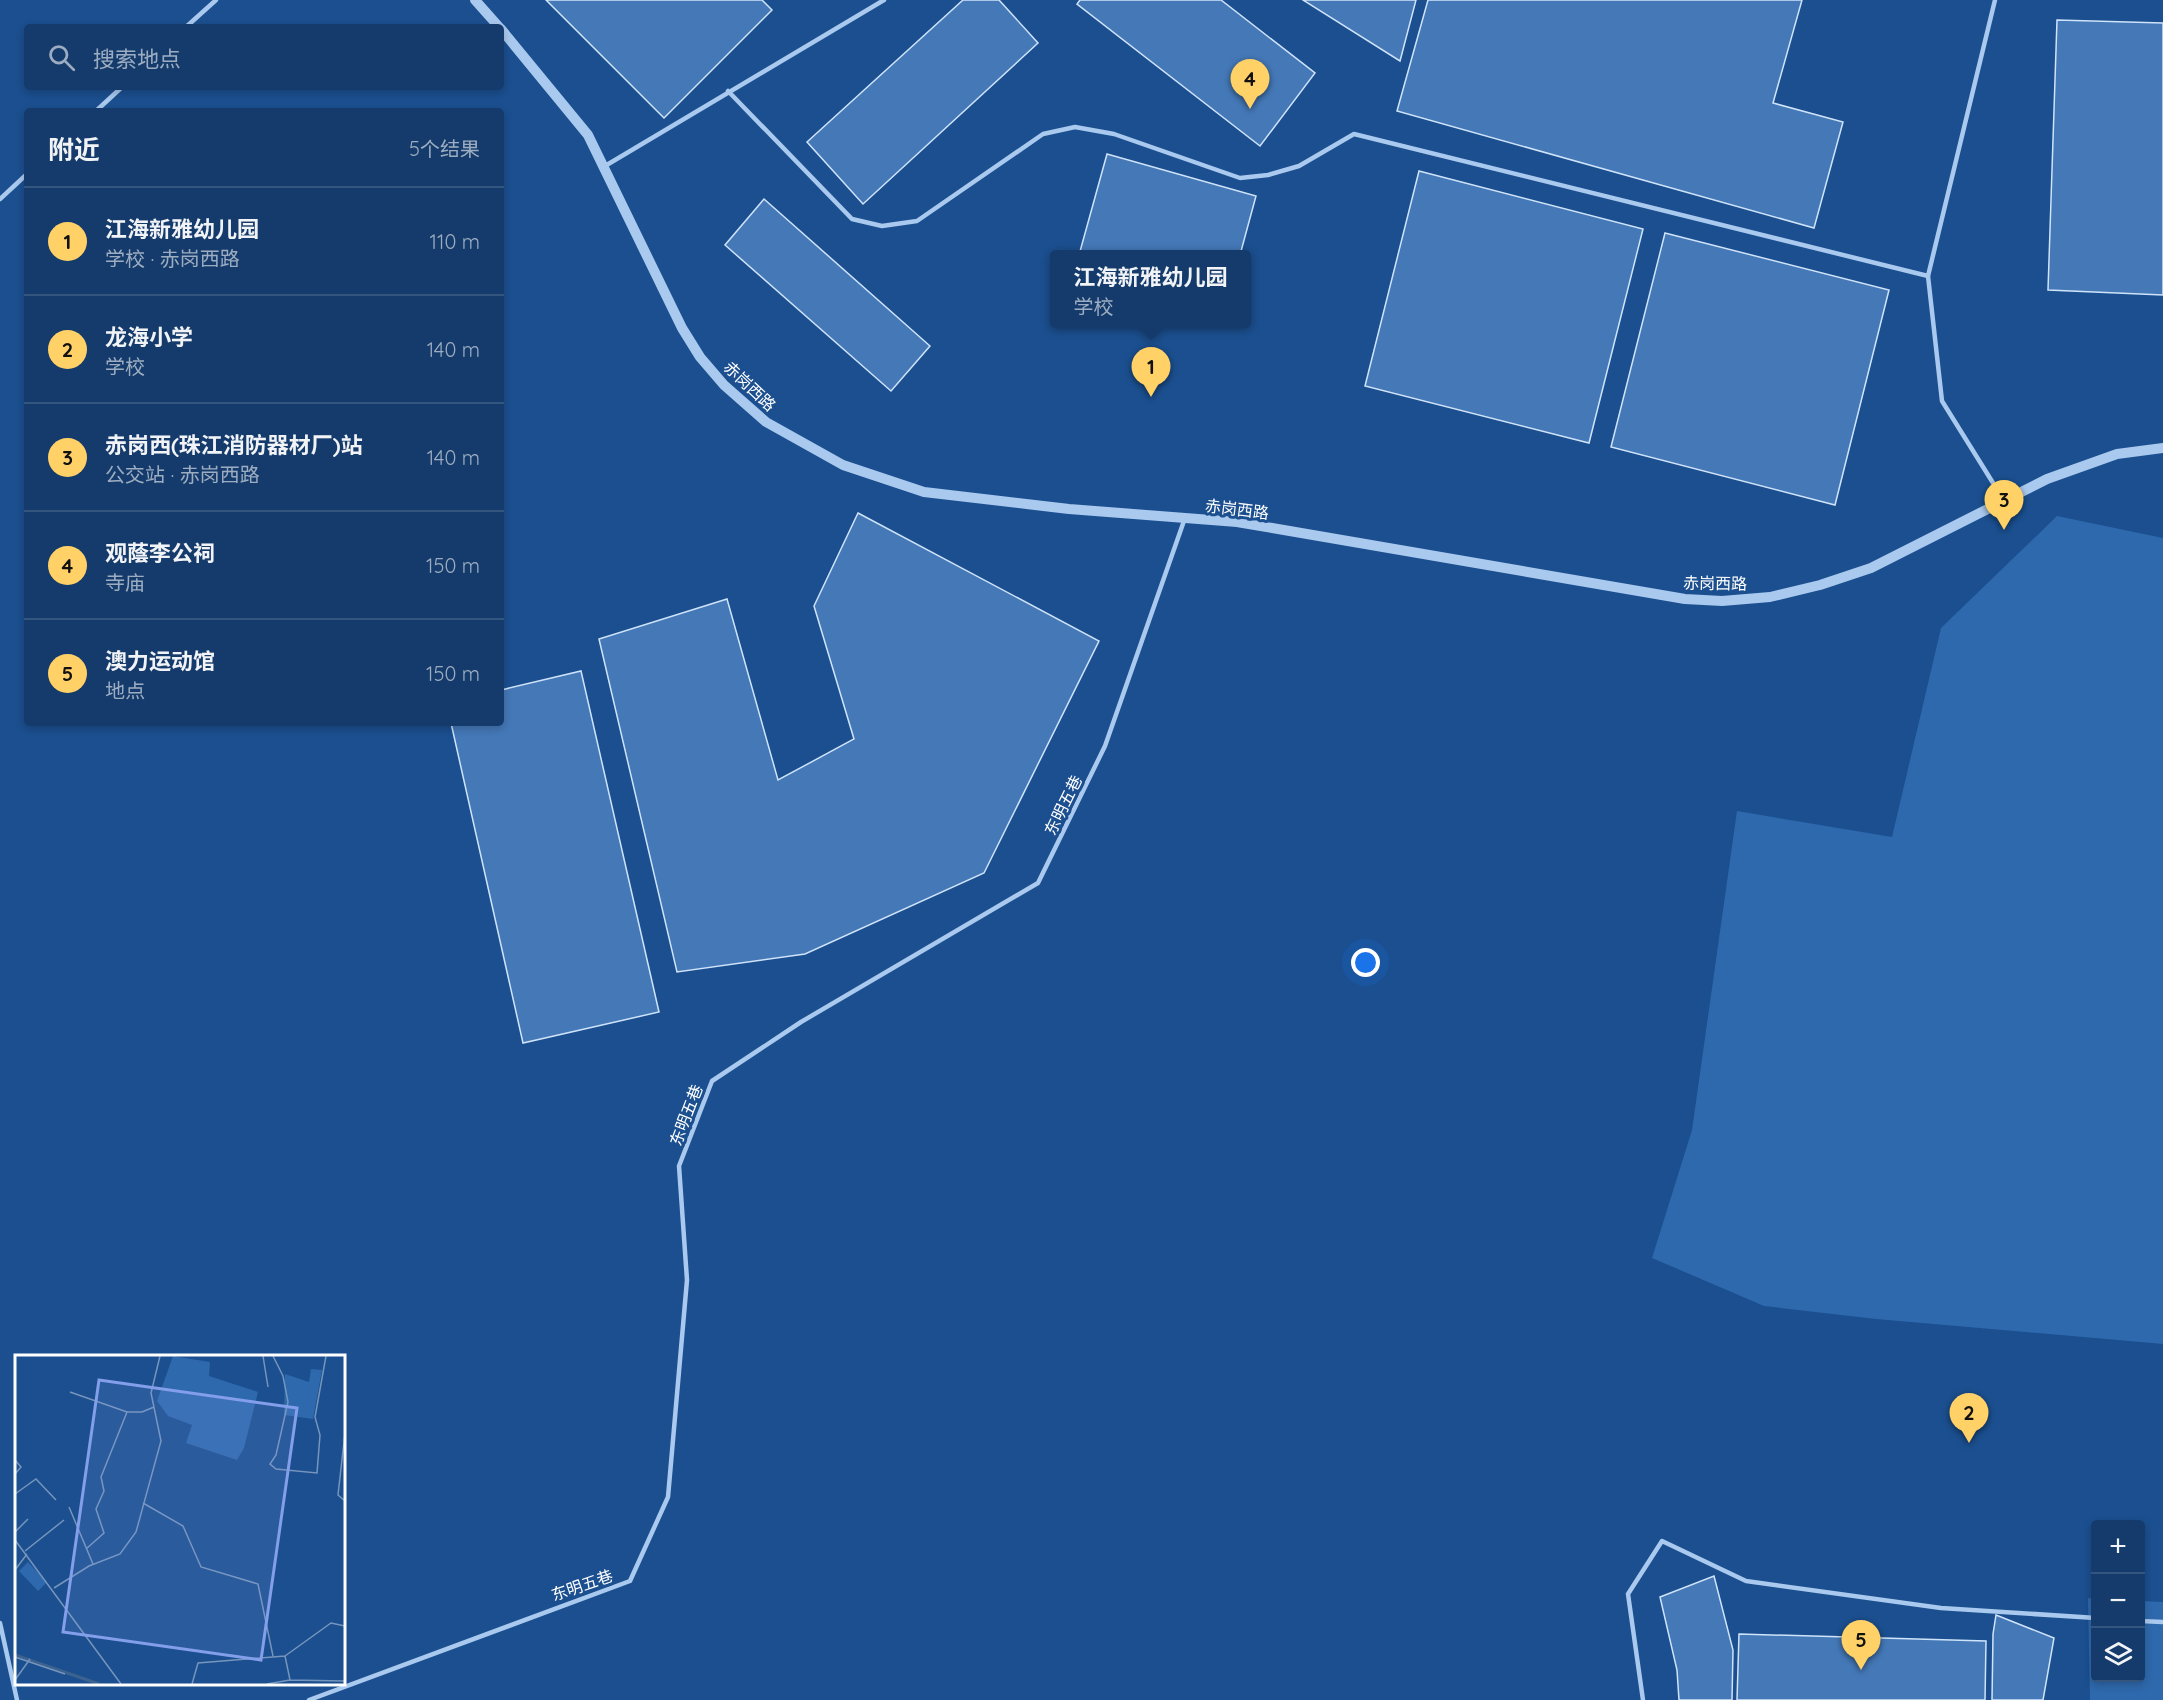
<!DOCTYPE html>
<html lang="zh">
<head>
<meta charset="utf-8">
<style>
	body { margin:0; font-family:Quicksand,"Noto Sans SC",sans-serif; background:#1d4271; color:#f1f3f6 }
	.controls { position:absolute; right:18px; bottom:18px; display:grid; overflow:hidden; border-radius:6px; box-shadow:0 3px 9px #0003 }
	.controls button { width:54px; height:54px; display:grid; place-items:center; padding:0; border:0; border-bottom:2px solid #33557e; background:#143b6b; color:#f1f3f6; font:30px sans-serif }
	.you { position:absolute; left:1366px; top:963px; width:21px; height:21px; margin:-15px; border:4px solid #fff; border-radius:50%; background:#1a73e8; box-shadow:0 0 0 9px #1a73e833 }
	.badge { display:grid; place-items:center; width:39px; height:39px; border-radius:50%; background:#ffd166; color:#111; font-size:20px; font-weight:700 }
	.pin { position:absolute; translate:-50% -50px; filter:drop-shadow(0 2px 3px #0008) }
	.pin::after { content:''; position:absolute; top:32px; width:21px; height:18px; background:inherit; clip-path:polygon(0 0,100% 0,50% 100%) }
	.popup { position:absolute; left:1050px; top:250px; width:201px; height:78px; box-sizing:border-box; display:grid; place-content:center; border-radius:6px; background:#143b6b; filter:drop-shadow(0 2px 4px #0005); font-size:20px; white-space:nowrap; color:#9dadc1 }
	.popup b { font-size:22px; color:#f1f3f6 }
	.popup::after { content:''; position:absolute; left:50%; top:100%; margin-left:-12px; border:12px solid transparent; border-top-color:#143b6b }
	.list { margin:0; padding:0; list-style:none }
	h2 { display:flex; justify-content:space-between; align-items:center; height:78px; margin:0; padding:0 24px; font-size:26px }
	h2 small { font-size:20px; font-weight:400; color:#9dadc1 }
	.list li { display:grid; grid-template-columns:39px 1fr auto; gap:18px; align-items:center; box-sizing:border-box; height:108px; padding:0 24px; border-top:2px solid #33557e }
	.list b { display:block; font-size:22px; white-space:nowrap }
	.list p { margin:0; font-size:20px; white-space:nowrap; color:#9dadc1 }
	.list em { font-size:20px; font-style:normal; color:#9dadc1 }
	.icon { flex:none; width:33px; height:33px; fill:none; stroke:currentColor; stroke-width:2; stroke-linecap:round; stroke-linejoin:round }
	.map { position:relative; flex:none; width:2163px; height:1700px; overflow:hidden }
	.search { position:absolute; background:#143b6b; box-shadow:0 3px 9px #0003; left:24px; top:24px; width:480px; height:66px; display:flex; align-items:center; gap:15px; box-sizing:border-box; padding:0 21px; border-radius:6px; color:#9dadc1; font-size:22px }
	.panel { position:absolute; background:#143b6b; box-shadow:0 3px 9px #0003; left:24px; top:108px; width:480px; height:618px; border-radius:6px }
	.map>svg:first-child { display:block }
	.green { fill:#2e69ad }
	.building { fill:#4478b7; stroke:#cfe3fa; stroke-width:1.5 }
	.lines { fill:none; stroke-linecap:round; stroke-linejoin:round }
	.service { stroke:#a9c9ee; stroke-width:4.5 }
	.tertiary { stroke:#a9c9ee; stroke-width:10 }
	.labels { text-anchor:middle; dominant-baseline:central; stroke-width:6; stroke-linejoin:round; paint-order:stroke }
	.street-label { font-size:16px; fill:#fff; stroke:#1b4f8f }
	.inset-river { fill:none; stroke:#3c6290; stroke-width:3 }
	.inset-road { fill:none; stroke:#7695bc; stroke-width:1.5 }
	.view { fill:#839eea; fill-opacity:0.15; stroke:#839eea; stroke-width:3 }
	.inset-edge { fill:none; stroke:#fff; stroke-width:3 }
</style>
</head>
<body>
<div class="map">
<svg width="2163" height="1700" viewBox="0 0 2163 1700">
	<rect width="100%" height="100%" fill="#1b4f8f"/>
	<g class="green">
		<path d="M2057,516L2163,538V1344L1876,1319L1764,1306L1652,1258L1692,1130L1737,811L1892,837L1941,628Z"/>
		<path d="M2088,1598L2095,1599L2096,1678H2140L2141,1601L2163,1602V1700H2090Z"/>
	</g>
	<g class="building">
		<path d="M546,0H762L772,10L664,118Z"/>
		<path d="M963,0H999L1038,43L863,204L807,142Z"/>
		<path d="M1080,0H1221L1315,73L1260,146L1077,4Z"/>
		<path d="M1303,0H1416L1400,61Z"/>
		<path d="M1428,0H1802L1773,103L1843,122L1814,228L1397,111Z"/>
		<path d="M2057,20L2163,23V295L2048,290Z"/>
		<path d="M1107,154L1256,196L1240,255H1079Z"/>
		<path d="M1419,171L1643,229L1589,443L1365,386Z"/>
		<path d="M764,199L930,346L891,391L725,245Z"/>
		<path d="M1665,233L1889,290L1835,505L1611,447Z"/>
		<path d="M858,513L1099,641L984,873L805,954L677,972L599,639L727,599L778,780L854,739L814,606Z"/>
		<path d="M581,671L659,1012L523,1043L451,723H501V690Z"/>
		<path d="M1714,1576L1733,1650L1732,1700H1679L1677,1670L1660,1597Z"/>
		<path d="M1996,1615L2054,1638L2043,1700H1992L1993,1634Z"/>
		<path d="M1739,1634L1986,1641L1985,1700H1737Z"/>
	</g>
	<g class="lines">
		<g class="service">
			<path d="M1995,0L1928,276L1942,401L2003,499"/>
			<path d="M186,27L216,0"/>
			<path d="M728,91L852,219L882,226L917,221L1043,134L1075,127L1114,134L1240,178L1268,175L1299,166L1354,134L1928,276"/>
			<path d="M96,111L122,87"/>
			<path d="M605,166L884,0"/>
			<path d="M0,199L27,174"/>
			<path d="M2140,1621L2163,1622"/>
			<path d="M0,1623L17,1700"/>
			<path d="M309,1700L630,1581L668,1497L687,1280L679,1166L712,1081L801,1022L1038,883L1105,746L1185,518"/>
			<path d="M1643,1700L1628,1594L1662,1541L1746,1581L1941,1608L2096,1618"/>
		</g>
		<g class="tertiary">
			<path d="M475,0L499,27"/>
			<path d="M501,29L588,135L682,328L700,357L724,385L766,422L843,465L924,492L1069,509L1237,522L1685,599L1722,601L1770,597L1820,585L1871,568L2047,479L2117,454L2163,448"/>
		</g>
	</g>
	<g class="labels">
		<g class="street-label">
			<text transform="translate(750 386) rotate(43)">赤岗西路</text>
			<text transform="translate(1237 509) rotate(7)">赤岗西路</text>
			<text transform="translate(1715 583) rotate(1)">赤岗西路</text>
			<text transform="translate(1063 805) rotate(-64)">东明五巷</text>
			<text transform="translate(686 1115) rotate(-69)">东明五巷</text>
			<text transform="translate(582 1585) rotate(-19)">东明五巷</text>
		</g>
	</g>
	<g transform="translate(15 1355)">
		<rect width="330" height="330" fill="#1b4f8f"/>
		<path d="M158,1L195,7L194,21L243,37L229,93L222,105L171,88L177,70L153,61L142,46ZM296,14L307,15L298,64L269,60L270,19L294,27ZM13,207L32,227L23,236L4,216Z" fill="#2e69ad"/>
		<path class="inset-river" d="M0,300L84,329"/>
		<path class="inset-road" d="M248,1L253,32M258,1L268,21L273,47L261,100L255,109L261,114L302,118L305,80L300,62L311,1M55,37L112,57H127L139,52M330,78L323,140L330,146M0,105L6,112L0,119M0,139L21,124L41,145M128,148L168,171L186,212L243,229L258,301M54,152L78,209M0,177L13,164M0,185L106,329M71,194L89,178L81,154L89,136L86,122L112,57M10,196L49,165M0,215L12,199M39,233L74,211L105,199L121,177L146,86L136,38L145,1M270,301L275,325L330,326M270,301L316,268L330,271M0,302L50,319M0,325L15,304M177,329L183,308L270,301M252,329L275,325"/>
		<path class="view" d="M84,25L282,53L246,305L48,277Z"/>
		<rect width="330" height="330" class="inset-edge"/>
	</g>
</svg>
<div class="controls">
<button>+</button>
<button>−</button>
<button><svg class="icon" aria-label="layers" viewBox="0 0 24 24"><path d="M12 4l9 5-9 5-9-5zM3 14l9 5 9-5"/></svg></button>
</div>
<div class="you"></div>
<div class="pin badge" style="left:1151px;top:397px">1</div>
<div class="popup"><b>江海新雅幼儿园</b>学校</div>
<div class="pin badge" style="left:1969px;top:1443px">2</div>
<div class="pin badge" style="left:2004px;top:530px">3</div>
<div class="pin badge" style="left:1250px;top:109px">4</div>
<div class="pin badge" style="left:1861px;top:1670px">5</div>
<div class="search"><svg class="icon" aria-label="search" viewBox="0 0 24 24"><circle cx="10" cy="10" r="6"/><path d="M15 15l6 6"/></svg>搜索地点</div>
<section class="panel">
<h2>附近<small>5个结果</small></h2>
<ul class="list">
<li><span class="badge">1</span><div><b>江海新雅幼儿园</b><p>学校 · 赤岗西路</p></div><em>110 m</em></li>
<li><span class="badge">2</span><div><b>龙海小学</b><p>学校</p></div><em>140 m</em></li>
<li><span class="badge">3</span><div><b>赤岗西(珠江消防器材厂)站</b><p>公交站 · 赤岗西路</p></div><em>140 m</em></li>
<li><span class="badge">4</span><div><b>观蔭李公祠</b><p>寺庙</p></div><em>150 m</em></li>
<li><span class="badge">5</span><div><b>澳力运动馆</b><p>地点</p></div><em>150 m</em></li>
</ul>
</section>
</div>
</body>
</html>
